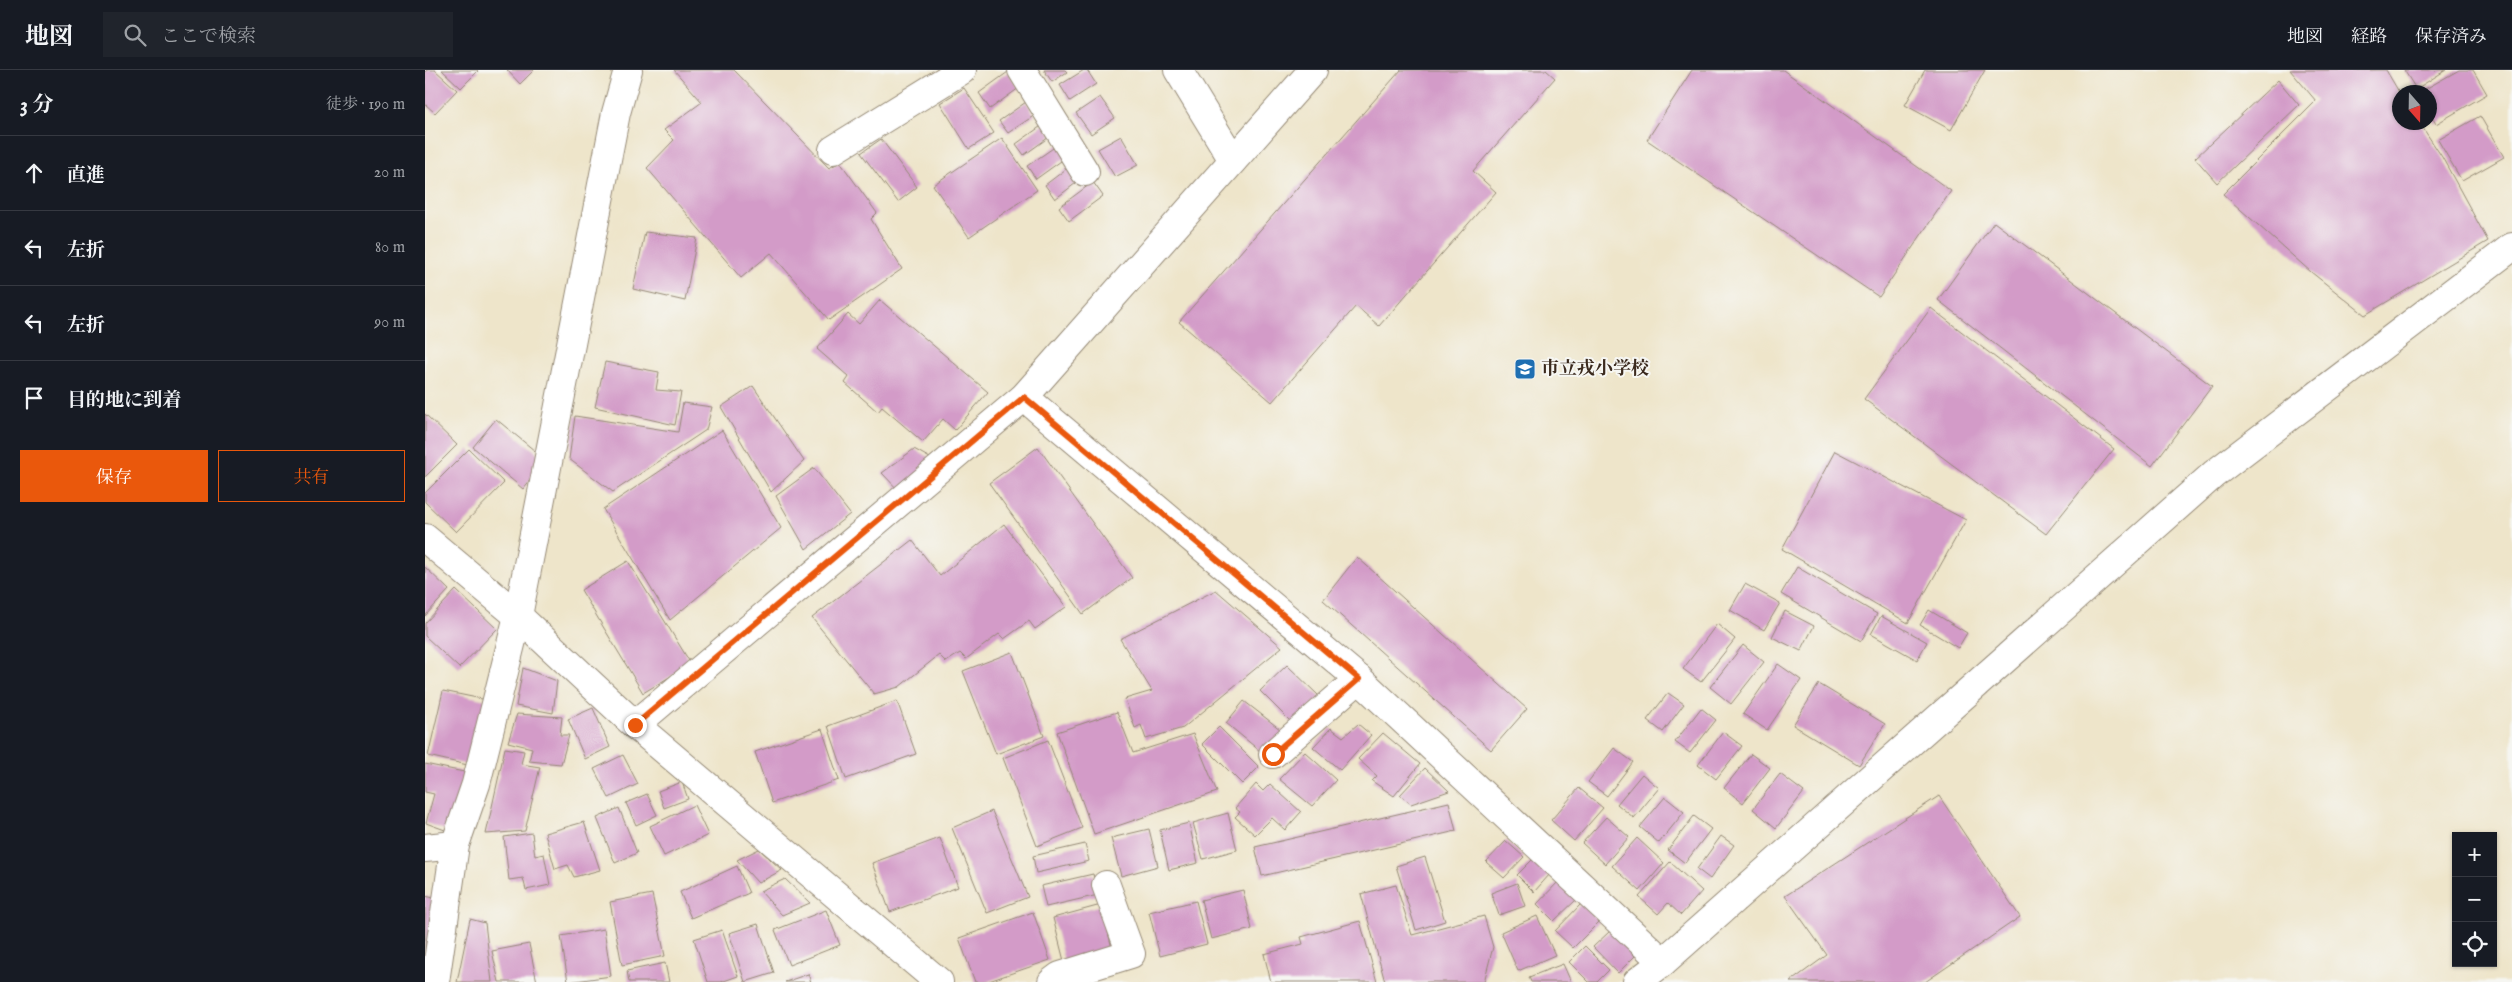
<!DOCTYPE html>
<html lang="ja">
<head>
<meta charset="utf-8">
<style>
	body { margin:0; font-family:"IM FELL English","Noto Serif JP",serif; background:#20242c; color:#f1f3f6 }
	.controls { position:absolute; right:15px; bottom:15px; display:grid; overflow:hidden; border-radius:0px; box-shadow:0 1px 4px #0004 }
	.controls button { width:45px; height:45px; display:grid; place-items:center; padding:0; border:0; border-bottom:1px solid #363941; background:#171b24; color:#f1f3f6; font:25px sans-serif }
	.compass { position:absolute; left:1967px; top:15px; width:45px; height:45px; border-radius:50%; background:#171b24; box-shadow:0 1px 4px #0004; rotate:160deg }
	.stop { position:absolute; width:15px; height:15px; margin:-11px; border:4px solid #ea580c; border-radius:50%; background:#fff }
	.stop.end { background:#ea580c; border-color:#fff; box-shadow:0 1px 5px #0008 }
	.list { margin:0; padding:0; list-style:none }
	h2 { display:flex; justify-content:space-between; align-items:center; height:65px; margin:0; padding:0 20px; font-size:21px }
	h2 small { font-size:16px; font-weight:400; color:#9ea1a6 }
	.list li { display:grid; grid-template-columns:32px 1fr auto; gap:15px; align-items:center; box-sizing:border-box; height:75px; padding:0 20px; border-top:1px solid #363941 }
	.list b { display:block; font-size:19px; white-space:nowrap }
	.list em { font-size:16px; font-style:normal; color:#9ea1a6 }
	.actions { display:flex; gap:10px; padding:15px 20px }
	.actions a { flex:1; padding:11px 0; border:1px solid #ea580c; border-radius:0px; text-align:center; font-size:18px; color:#ea580c }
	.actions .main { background:#ea580c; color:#fff }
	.icon { flex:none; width:28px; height:28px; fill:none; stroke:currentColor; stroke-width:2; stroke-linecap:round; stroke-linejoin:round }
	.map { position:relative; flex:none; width:2087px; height:912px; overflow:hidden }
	header { display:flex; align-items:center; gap:30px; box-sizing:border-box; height:70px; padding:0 25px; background:#171b24; border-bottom:1px solid #363941 }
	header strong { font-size:24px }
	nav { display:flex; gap:28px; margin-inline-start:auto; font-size:18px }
	.search { width:350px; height:45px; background:#20242c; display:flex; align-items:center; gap:12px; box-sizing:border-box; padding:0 18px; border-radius:0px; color:#9ea1a6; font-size:19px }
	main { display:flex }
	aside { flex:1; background:#171b24 }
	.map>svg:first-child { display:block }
	.building { fill:#d39bc8 }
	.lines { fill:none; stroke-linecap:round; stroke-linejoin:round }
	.street-casing { stroke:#948874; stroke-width:30 }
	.street { stroke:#fff; stroke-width:28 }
	.route { stroke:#ea580c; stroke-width:6 }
	.labels { text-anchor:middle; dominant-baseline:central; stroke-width:4; stroke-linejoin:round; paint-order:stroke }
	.poi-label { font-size:18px; font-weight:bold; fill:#3b2a1e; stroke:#f6f6f2; text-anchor:start }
</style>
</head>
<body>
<header>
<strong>地図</strong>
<div class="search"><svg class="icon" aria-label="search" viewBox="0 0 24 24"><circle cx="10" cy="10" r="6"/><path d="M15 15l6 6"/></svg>ここで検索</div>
<nav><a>地図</a><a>経路</a><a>保存済み</a></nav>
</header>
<main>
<aside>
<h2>3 分<small>徒歩 · 190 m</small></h2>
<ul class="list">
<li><svg class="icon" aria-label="ahead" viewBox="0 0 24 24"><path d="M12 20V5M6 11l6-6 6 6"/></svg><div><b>直進</b></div><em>20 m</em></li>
<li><svg class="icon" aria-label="left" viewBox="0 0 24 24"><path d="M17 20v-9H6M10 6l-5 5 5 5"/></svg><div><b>左折</b></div><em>80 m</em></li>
<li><svg class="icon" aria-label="left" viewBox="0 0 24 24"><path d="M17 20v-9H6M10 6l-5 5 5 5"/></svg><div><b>左折</b></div><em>90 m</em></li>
<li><svg class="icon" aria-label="arrive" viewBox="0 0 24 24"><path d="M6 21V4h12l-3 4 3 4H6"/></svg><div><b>目的地に到着</b></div></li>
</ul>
<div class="actions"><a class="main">保存</a><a>共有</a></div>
</aside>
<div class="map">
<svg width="2087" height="912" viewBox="0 0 2087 912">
	<rect width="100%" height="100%" fill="#f6f6f2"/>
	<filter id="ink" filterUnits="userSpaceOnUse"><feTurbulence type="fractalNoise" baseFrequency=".02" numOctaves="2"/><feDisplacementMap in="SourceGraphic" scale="10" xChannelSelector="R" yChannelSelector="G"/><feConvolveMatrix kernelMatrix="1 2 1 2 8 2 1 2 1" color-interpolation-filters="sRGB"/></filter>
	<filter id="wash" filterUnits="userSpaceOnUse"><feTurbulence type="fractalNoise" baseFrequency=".0096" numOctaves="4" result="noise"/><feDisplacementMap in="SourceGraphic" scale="20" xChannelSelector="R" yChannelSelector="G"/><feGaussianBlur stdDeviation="1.12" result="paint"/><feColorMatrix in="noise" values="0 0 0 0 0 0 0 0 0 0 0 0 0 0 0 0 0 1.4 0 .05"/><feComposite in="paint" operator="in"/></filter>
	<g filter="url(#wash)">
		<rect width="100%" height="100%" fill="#eee5ca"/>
		<g id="blocks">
			<g class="building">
				<path d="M2,0H10L32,20L10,43L0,34V2Z"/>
				<path d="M17,0H52L53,1L36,18Z"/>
				<path d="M82,0H109L95,14Z"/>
				<path d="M249,0H309L404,98L415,92L452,143L446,149L477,199L404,250L346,183L316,208L222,98L249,70L239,60L277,32Z"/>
				<path d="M619,0H640L642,2L627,12Z"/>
				<path d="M659,0H662L671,14L645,31L635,15Z"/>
				<path d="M976,0H1121L1130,8L1048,101L1071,122L954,256L931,236L847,332L754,252Z"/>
				<path d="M1267,0H1358L1526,121L1454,227L1222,70Z"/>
				<path d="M1500,0H1560L1526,60L1480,35Z"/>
				<path d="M1865,0H1961L1974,22V52H1994L2017,87L2063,171L1940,245L1886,202L1798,124L1891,31Z"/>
				<path d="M1979,0H2021L1991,19Z"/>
				<path d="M2034,0H2048L2062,24L2011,54L2004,42V22H1995Z"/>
				<path d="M583,2L594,18L565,39L554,23Z"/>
				<path d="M1853,10L1874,35L1792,113L1770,88Z"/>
				<path d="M539,18L569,63L544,79L515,33Z"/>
				<path d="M675,27L690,48L666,64L651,43Z"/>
				<path d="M601,32L610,45L583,63L574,51Z"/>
				<path d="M2055,46L2079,87L2037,111L2013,70Z"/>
				<path d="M619,54L627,65L599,85L591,74Z"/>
				<path d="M696,66L713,95L690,107L673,79Z"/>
				<path d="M577,68L612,120L544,167L508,115Z"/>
				<path d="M456,69L492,117L473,132L436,83Z"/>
				<path d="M634,74L643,86L611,109L602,96Z"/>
				<path d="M645,96L655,110L630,129L620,115Z"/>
				<path d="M668,112L678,126L644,151L634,137Z"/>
				<path d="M1569,152L1787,316L1727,396L1513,230Z"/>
				<path d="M220,162L272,168L260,231L208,219Z"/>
				<path d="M455,230L563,322L530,360L518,349L498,372L457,337L453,342L420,313L424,307L392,279L423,244L434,254Z"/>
				<path d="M1506,238L1689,379L1621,464L1439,329Z"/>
				<path d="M180,292L234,302L231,320L256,322L250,355L170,337Z"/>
				<path d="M328,316L379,391L346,422L296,337Z"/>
				<path d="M258,333L287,337L281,360L188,422L144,389L150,346L253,362Z"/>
				<path d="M0,344L32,375L0,407Z"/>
				<path d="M71,349L121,390L98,419L48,377Z"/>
				<path d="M297,360L356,458L245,550L178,439Z"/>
				<path d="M613,377L707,508L658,544L564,413Z"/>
				<path d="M44,379L79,413L31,462L0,432V423Z"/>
				<path d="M489,379L512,392L475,422L457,403Z"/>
				<path d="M1410,381L1541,450L1483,553L1357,479Z"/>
				<path d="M389,398L425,444L381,479L351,426Z"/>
				<path d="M579,454L641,537L610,559L604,551L579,569L574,564L541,589L535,583L521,592L514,585L474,617L449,624L387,548L487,470L515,506Z"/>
				<path d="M932,487L1102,639L1066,680L898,530Z"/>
				<path d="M203,491L266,594L218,623L156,520Z"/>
				<path d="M0,497L24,520L0,546Z"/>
				<path d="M1372,497L1452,544L1436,571L1356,524Z"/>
				<path d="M1320,514L1355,533L1339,560L1305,540Z"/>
				<path d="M31,520L72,559L34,598L0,566V553Z"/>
				<path d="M791,520L857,577L758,658L721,669L716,655L710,658L700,629L727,621L695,569Z"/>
				<path d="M1504,540L1542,563L1533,578L1495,555Z"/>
				<path d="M1360,541L1389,556L1376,581L1347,567Z"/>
				<path d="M1456,546L1502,572L1492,590L1446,564Z"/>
				<path d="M1292,554L1310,569L1276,612L1258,599Z"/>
				<path d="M1318,575L1339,592L1306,634L1285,617Z"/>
				<path d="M587,582L619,666L571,684L538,601Z"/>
				<path d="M1353,594L1376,610L1342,660L1318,644Z"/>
				<path d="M862,595L895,627L869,655L835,621Z"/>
				<path d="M98,598L132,611L128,643L91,636Z"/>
				<path d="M1394,614L1460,654L1434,695L1368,655Z"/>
				<path d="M18,621L62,630L47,696L3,686Z"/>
				<path d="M1243,623L1259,634L1238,662L1222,650Z"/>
				<path d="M472,631L491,684L421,709L403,656Z"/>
				<path d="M819,631L860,663L841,686L801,653Z"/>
				<path d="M168,638L185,677L160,689L143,649Z"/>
				<path d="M1276,638L1291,650L1265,683L1250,672Z"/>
				<path d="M692,642L708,683L768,664L792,722L669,764L632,662Z"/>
				<path d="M92,644L137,647L135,665H144L136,694L104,691L107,678L83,672Z"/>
				<path d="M933,654L946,665L915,700L888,677L906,658L918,667Z"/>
				<path d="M794,657L834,697L817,714L777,674Z"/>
				<path d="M397,659L414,710L347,733L330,682Z"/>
				<path d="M1298,662L1317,676L1291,709L1273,695Z"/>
				<path d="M958,663L995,694L969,726L947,711L952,706L933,689Z"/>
				<path d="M623,670L657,758L612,776L578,688Z"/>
				<path d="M80,678L99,681L96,694L115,697L100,761L61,764Z"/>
				<path d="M1189,678L1208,692L1182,726L1163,712Z"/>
				<path d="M880,682L911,710L887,736L854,709Z"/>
				<path d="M1326,684L1345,698L1318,733L1299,718Z"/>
				<path d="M198,685L213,714L184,728L169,699Z"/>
				<path d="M0,694L39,702L28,763L1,753L9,724L0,722Z"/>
				<path d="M1000,698L1024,721L986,734L975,725Z"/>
				<path d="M1217,704L1234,718L1209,748L1192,734Z"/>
				<path d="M1355,704L1379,722L1351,758L1328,739Z"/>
				<path d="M257,712L263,729L239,738L233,721Z"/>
				<path d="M831,714L838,721L845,714L876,742L860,760L847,748L830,765L810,747L815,742L810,738Z"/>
				<path d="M1154,718L1178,738L1149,771L1126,750Z"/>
				<path d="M222,724L232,745L211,755L201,733Z"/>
				<path d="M1514,726L1595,847L1500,912H1365L1402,885L1360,826Z"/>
				<path d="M1240,727L1259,742L1234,773L1215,757Z"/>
				<path d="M1024,732L1031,761L837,806L830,777Z"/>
				<path d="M269,735L283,765L239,786L225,756Z"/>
				<path d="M194,738L212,783L190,793L172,748Z"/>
				<path d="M567,741L603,827L562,843L527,758Z"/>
				<path d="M803,743L812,780L778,789L768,753Z"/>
				<path d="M1269,746L1286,759L1260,793L1243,780Z"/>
				<path d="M1181,747L1204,767L1180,794L1157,773Z"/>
				<path d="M159,752L175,800L149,807L143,795L130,799L120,763Z"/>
				<path d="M764,753L773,793L744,800L735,760Z"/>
				<path d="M724,759L733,796L696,806L686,768Z"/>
				<path d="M107,763L110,786L119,784L125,815L101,820L98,808L84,810L79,767Z"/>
				<path d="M1296,766L1309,775L1285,809L1272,799Z"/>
				<path d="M515,768L533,817L465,842L447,793Z"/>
				<path d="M1212,768L1239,793L1215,821L1187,796Z"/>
				<path d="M1081,771L1099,787L1079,808L1061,792Z"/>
				<path d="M660,774L664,791L611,803L608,786Z"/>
				<path d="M334,779L357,800L333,813L312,790Z"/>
				<path d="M1000,787L1020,851L991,860L971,796Z"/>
				<path d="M1109,788L1125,804L1109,822L1092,805Z"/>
				<path d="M1245,792L1277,821L1256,845L1243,833L1233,844L1214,827Z"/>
				<path d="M312,796L324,823L266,848L255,822Z"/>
				<path d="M668,804L673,825L621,837L616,816Z"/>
				<path d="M360,809L385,833L357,845L335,821Z"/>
				<path d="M1134,811L1152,829L1129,851L1112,834Z"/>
				<path d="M1092,813L1100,836L1074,845L1066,823Z"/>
				<path d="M971,815L987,865L1059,846L1068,877L1059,912H960L936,824Z"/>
				<path d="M818,820L827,859L786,869L776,830Z"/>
				<path d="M227,824L240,886L197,895L185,832Z"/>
				<path d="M0,826L18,830L0,909Z"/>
				<path d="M771,831L782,874L735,886L724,842Z"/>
				<path d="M1156,834L1175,851L1148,878L1130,861Z"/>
				<path d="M676,835L687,878L639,891L628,848Z"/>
				<path d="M401,840L415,875L364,895L350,860Z"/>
				<path d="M608,842L625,890L561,912H550L534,868Z"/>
				<path d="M1112,846L1130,885L1093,901L1076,862Z"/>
				<path d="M45,849L60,853L67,912H32Z"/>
				<path d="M935,851L952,912H846L839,884L878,874L876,867Z"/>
				<path d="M333,854L349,903L320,912L304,863Z"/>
				<path d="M179,859L186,906L143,912L136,866Z"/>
				<path d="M297,860L313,906L296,912H283L269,869Z"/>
				<path d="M1185,861L1210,886L1193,903L1168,877Z"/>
				<path d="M104,874L112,912H74L67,881Z"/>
				<path d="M1160,876L1184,900L1172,912H1164L1144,892Z"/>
				<path d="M240,893L244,912H204L202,901Z"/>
				<path d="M1138,894L1146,912H1106L1104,907Z"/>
				<path d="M383,904L386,912H360Z"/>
			</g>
		</g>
	</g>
	<g filter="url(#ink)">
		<use href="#blocks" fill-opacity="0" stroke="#948874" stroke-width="1"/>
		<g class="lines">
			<g class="street-casing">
				<g id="street">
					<path d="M597,0L660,102"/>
					<path d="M753,0L808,90"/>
					<path d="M408,80L537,0"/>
					<path d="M599,327L934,609L1238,892"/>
					<path d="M0,468L93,546L210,655L514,912"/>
					<path d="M210,655L599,327L888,0"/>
					<path d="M848,684L934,609"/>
					<path d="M0,778L30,775"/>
					<path d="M10,912L30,775L51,714L93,546L191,43L203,0"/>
					<path d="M627,912L635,906L706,884L681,815"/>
					<path d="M1212,912L1238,892L1789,404L2087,177"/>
				</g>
			</g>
			<use href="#street" class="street"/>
		</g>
	</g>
	<g class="lines" filter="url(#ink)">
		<path class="route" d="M210,655L599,327L934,609L848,684"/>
	</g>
	<defs>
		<g id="school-square" transform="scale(1.125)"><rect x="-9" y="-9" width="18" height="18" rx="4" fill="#1f6fb2" stroke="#f6f6f2"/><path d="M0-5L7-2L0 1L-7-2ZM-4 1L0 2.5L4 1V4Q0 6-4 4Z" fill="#fff"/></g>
	</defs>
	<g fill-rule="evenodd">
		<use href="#school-square" x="1100" y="299"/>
	</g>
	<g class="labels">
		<g class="poi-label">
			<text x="1116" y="299">市立戎小学校</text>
		</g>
	</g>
</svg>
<div class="controls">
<button>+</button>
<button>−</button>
<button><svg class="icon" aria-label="locate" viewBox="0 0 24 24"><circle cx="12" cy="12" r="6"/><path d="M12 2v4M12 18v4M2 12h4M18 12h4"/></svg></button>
</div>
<svg class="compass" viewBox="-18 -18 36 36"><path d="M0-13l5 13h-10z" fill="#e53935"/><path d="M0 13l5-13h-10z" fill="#9ea1a6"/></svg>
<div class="stop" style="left:848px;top:684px"></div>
<div class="stop end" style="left:210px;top:655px"></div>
</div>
</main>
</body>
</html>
